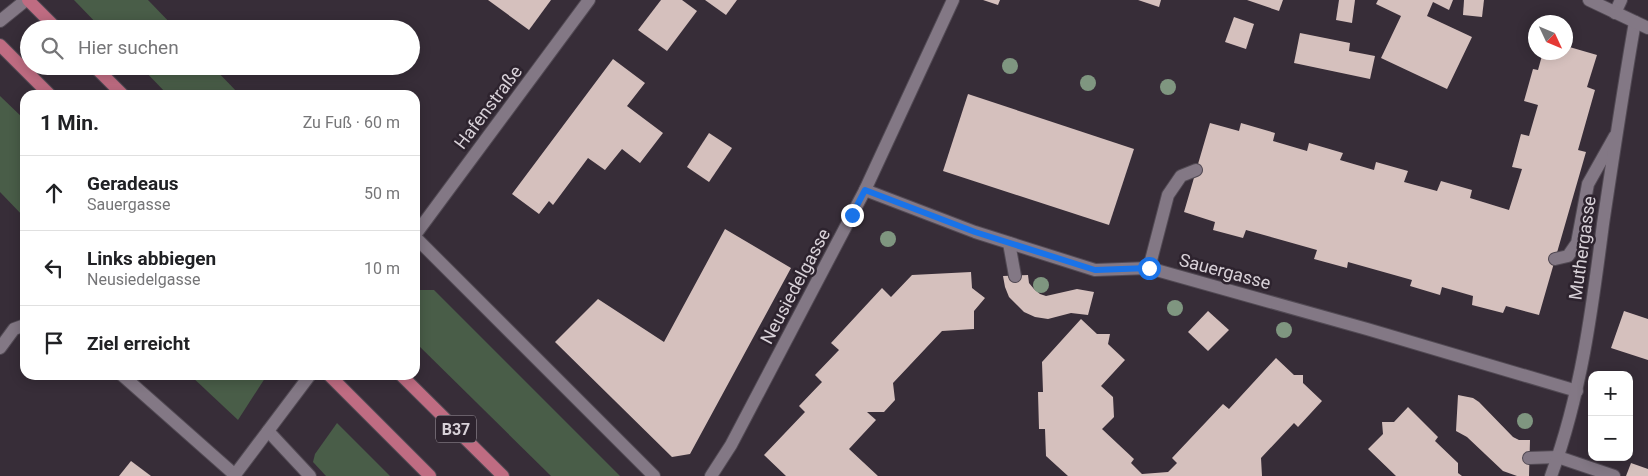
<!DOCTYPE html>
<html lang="de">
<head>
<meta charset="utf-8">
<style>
	body { margin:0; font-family:Roboto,sans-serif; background:#f6f6f6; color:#202124 }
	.controls { position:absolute; right:15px; bottom:15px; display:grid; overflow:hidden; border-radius:10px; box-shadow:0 2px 12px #0003 }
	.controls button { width:45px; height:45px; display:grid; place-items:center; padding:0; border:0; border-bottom:1px solid #e0e0e0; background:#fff; color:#202124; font:25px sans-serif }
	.compass { position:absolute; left:1528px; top:15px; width:45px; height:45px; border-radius:50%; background:#fff; box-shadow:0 2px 12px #0003; rotate:134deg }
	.stop { position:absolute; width:15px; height:15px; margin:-11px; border:4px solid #1a73e8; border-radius:50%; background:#fff }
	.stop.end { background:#1a73e8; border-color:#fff; box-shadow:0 1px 5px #0008 }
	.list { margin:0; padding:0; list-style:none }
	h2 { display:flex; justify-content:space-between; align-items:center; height:65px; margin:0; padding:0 20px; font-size:21px }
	h2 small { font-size:16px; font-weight:400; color:#757577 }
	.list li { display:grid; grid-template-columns:32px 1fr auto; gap:15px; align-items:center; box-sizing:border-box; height:75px; padding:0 20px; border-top:1px solid #e0e0e0 }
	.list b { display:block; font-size:19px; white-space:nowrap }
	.list p { margin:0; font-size:16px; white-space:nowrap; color:#757577 }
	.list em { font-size:16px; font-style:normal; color:#757577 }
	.icon { flex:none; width:28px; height:28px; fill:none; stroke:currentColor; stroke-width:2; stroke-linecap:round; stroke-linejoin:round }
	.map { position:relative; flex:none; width:1648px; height:476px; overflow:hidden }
	.search { position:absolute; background:#fff; box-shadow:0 2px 12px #0003; left:20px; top:20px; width:400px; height:55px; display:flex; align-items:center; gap:12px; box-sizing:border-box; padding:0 18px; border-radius:28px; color:#757577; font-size:19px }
	.panel { position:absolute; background:#fff; box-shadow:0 2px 12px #0003; left:20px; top:90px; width:400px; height:290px; border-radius:15px }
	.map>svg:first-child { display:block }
	.green { fill:#495d48 }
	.building { fill:#d5c0bd }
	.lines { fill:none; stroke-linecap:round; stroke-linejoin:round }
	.lane-casing { stroke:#524a54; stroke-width:14 }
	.street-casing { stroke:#524a54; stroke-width:14 }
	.secondary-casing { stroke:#524a54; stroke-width:14 }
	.primary-casing { stroke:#524a54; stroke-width:14 }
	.lane { stroke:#837885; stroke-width:12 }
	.street { stroke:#837885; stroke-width:12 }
	.secondary { stroke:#837885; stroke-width:12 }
	.primary { stroke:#bf6c82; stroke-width:12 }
	.tree { fill:#7f9680 }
	.route { stroke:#1a73e8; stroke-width:6 }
	.labels { text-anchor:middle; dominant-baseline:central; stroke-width:5; stroke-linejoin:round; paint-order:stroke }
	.shield { fill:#2d232e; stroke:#a59da5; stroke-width:1 }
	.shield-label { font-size:16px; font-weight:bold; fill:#d8d1d8 }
	.street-label { font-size:18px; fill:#d8d1d8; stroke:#2d232e }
</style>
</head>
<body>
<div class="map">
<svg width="1648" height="476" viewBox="0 0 1648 476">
	<rect width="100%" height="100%" fill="#372d38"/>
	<g class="green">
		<path d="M74,0H148L176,29H102Z"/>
		<path d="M140,66H212L240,95H168Z"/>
		<path d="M0,96L25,120V218L0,192Z"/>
		<path d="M417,290H434L620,476H551L415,342V292Z"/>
		<path d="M190,375H267L238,420Z"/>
		<path d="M337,423L390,476H326L313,462L315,454Z"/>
	</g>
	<g class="building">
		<path d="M488,0H551L529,30Z"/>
		<path d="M661,0H682L697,11L667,51L638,30Z"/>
		<path d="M705,0H737L726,15Z"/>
		<path d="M983,0H1000L998,5Z"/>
		<path d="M1138,0H1161L1159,7Z"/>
		<path d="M1247,0H1283L1279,11Z"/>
		<path d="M1339,0H1355L1352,23L1336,20Z"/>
		<path d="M1378,0H1453L1449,10L1433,2L1427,16L1472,37L1447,89L1381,58L1401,16L1376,4Z"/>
		<path d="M1464,0H1484L1482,17L1463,15Z"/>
		<path d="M1234,17L1254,24L1246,49L1225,42Z"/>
		<path d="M1300,33L1350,43L1349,51L1375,56L1370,79L1294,63Z"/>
		<path d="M1566,46L1597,55L1587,87L1595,90L1578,150L1586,152L1539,315L1506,306L1503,313L1472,305L1473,296L1442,287L1440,295L1410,286L1412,280L1348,262L1347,268L1314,259L1317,250L1246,230L1243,238L1213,230L1215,222L1184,212L1210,123L1239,131L1241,123L1275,133L1273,141L1307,151L1309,143L1343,153L1340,160L1374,170L1376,162L1408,171L1404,182L1437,191L1441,181L1472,190L1470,198L1509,210L1522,169L1512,167L1521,134L1529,136L1538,105L1524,101L1533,69L1538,70L1543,52H1566Z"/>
		<path d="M613,59L645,83L627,106L663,133L640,163L622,149L605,170L588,158L553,205L549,201L539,214L512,194Z"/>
		<path d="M968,94L1134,149L1109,225L943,171Z"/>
		<path d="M709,133L732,148L709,182L687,167Z"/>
		<path d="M725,229L791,268L690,454L672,457L555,342L598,299L664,342Z"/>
		<path d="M971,272L972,288L985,298L974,311V329L942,331L893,383L895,400L884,412H867L876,420L849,449L878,476H786L764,455L805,412L799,406L822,382L815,375L839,350L831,343L882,288L891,297L912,275Z"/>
		<path d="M1028,275L1029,283L1034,289L1040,294L1046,296L1077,289L1094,292L1088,315L1071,313L1048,319L1035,317L1024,312L1009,297L1005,287L1003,276Z"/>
		<path d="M1208,311L1229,330L1208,351L1188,332Z"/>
		<path d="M1624,311L1648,319V360L1611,348Z"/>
		<path d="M1081,319L1097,334H1110L1108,344L1125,360L1101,386L1113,397L1114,417L1102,429L1134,459L1131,463L1142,474L1168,472L1177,463L1172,458L1223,404L1229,409L1276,358L1294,375H1303V383L1322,401L1298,427L1294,423L1261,458L1262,476H1068L1046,456L1045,429H1039L1038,392H1043L1042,362Z"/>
		<path d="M1458,395L1473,398L1479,402L1513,437L1519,440H1530L1529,476H1517L1503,471L1467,437L1456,431Z"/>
		<path d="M1408,407L1438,437L1435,441L1458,463V473L1462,476H1396L1368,449L1383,434L1382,422H1394Z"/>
		<path d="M131,461L151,476H119Z"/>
		<path d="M1631,463L1648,469V476H1626Z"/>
	</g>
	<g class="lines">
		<g class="lane-casing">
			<g id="lane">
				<path d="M1615,13L1621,0"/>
				<path d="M1009,243L1015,276"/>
				<path d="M1555,259L1568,256L1577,243L1588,184L1615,136"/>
				<path d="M1149,268L1168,195L1181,176L1196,170"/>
				<path d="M0,348L14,329L25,325"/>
				<path d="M122,375L235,475"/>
				<path d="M268,431L310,476"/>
				<path d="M1529,458L1558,457L1614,476"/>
			</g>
		</g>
		<g class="street-casing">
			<g id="street">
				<path d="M0,21L26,0"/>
				<path d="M865,190L975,232L1095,270L1149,268L1367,329L1577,391"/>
				<path d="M415,237L654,476"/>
				<path d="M711,476L731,445L865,190L953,0"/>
				<path d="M1551,476C1581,395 1592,310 1603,224C1613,157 1623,90 1635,22"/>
			</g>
		</g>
		<g class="secondary-casing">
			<g id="secondary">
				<path d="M1589,0L1648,28"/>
				<path d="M415,235L589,0"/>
				<path d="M234,476L310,375"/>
			</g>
		</g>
		<g class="primary-casing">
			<g id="primary">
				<path d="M28,0L57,29"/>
				<path d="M0,45L50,95"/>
				<path d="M94,66L123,95"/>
				<path d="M329,375L430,476"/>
				<path d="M401,375L503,476"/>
			</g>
		</g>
		<use href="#lane" class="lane"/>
		<use href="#street" class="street"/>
		<use href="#secondary" class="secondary"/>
		<use href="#primary" class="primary"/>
	</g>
	<g class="tree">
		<circle cx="1010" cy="66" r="8"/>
		<circle cx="1088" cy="83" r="8"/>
		<circle cx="1168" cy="87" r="8"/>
		<circle cx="888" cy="239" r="8"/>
		<circle cx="1041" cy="285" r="8"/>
		<circle cx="1175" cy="308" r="8"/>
		<circle cx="1284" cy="330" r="8"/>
		<circle cx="1525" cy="421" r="8"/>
	</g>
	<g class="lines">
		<path class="route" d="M852,215L865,190L975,232L1095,270L1149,268"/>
	</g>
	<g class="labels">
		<rect class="shield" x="436" y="415.5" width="40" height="27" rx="4"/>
		<g class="shield-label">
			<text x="456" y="429">B37</text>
		</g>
		<g class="street-label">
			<text transform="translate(488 107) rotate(-53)">Hafenstraße</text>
			<text transform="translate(1582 248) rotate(-82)">Muthergasse</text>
			<text transform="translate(1225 271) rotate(15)">Sauergasse</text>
			<text transform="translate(795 286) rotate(-62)">Neusiedelgasse</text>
		</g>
	</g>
</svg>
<div class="controls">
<button>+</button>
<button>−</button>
</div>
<svg class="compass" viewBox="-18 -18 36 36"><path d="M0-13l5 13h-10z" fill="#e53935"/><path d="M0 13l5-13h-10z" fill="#757577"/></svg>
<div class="stop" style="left:1149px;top:268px"></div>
<div class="stop end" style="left:852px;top:215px"></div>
<div class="search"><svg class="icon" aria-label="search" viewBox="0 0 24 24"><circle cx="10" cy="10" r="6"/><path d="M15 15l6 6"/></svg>Hier suchen</div>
<section class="panel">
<h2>1 Min.<small>Zu Fuß · 60 m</small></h2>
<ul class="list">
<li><svg class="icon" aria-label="ahead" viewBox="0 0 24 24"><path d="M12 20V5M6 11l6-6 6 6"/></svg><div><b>Geradeaus</b><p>Sauergasse</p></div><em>50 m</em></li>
<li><svg class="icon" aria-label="left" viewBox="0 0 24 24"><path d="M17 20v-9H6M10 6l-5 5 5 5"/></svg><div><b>Links abbiegen</b><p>Neusiedelgasse</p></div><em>10 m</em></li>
<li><svg class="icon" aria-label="arrive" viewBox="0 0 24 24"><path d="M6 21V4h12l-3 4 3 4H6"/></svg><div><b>Ziel erreicht</b></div></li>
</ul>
</section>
</div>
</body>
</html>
